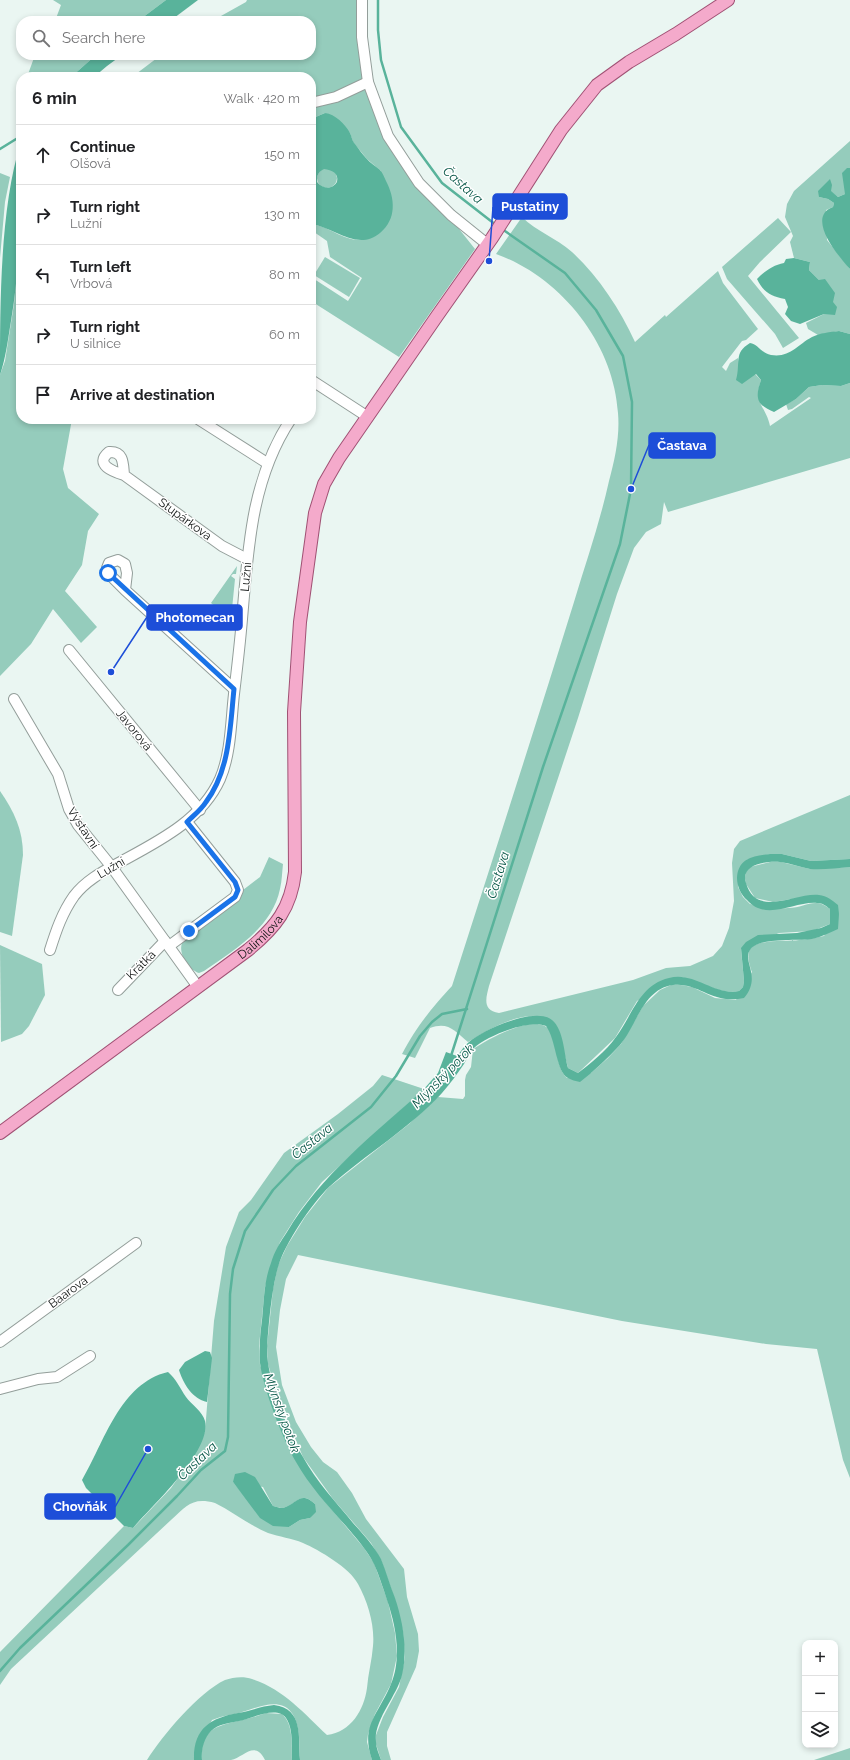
<!DOCTYPE html>
<html lang="en">
<head>
<meta charset="utf-8">
<style>
	body { margin:0; font-family:Raleway,sans-serif; background:#f2f2f2; color:#202124 }
	.controls { position:absolute; right:12px; bottom:12px; display:grid; overflow:hidden; border-radius:8px; box-shadow:0 2px 6px #0003 }
	.controls button { width:36px; height:36px; display:grid; place-items:center; padding:0; border:0; border-bottom:1px solid #e0e0e0; background:#fff; color:#202124; font:20px sans-serif }
	.stop { position:absolute; width:12px; height:12px; margin:-9px; border:3px solid #1a73e8; border-radius:50%; background:#fff }
	.stop.end { background:#1a73e8; border-color:#fff; box-shadow:0 1px 4px #0008 }
	.list { margin:0; padding:0; list-style:none }
	h2 { display:flex; justify-content:space-between; align-items:center; height:52px; margin:0; padding:0 16px; font-size:17px }
	h2 small { font-size:13px; font-weight:400; color:#757577 }
	.list li { display:grid; grid-template-columns:26px 1fr auto; gap:12px; align-items:center; box-sizing:border-box; height:60px; padding:0 16px; border-top:1px solid #e0e0e0 }
	.list b { display:block; font-size:15px; white-space:nowrap }
	.list p { margin:0; font-size:13px; white-space:nowrap; color:#757577 }
	.list em { font-size:13px; font-style:normal; color:#757577 }
	.icon { flex:none; width:22px; height:22px; fill:none; stroke:currentColor; stroke-width:2; stroke-linecap:round; stroke-linejoin:round }
	.map { position:relative; flex:none; width:850px; height:1760px; overflow:hidden }
	.search { position:absolute; background:#fff; box-shadow:0 2px 6px #0003; left:16px; top:16px; width:300px; height:44px; display:flex; align-items:center; gap:10px; box-sizing:border-box; padding:0 14px; border-radius:16px; color:#757577; font-size:15px }
	.panel { position:absolute; background:#fff; box-shadow:0 2px 6px #0003; left:16px; top:72px; width:300px; height:352px; border-radius:16px }
	.map>svg:first-child { display:block }
	.green { fill:#95ccbc; fill-rule:evenodd }
	.water { fill:#59b39b; fill-rule:evenodd }
	.lines { fill:none; stroke-linecap:round; stroke-linejoin:round }
	.stream { stroke:#59b39b; stroke-width:2.5 }
	.minor-casing { stroke:#939e9a; stroke-width:12 }
	.major-casing { stroke:#a05174; stroke-width:14 }
	.minor { stroke:#fff; stroke-width:10 }
	.major { stroke:#f4aacb; stroke-width:12 }
	.route { stroke:#1a73e8; stroke-width:5 }
	.labels { text-anchor:middle; dominant-baseline:central; stroke-width:3; stroke-linejoin:round; paint-order:stroke }
	.street-label { font-size:12px; fill:#101413; stroke:#fff }
	.water-label { font-size:13px; font-style:italic; fill:#055545; stroke:#fff }
	.leader { fill:none; stroke:#1d4ed8; stroke-width:1.5 }
	.callout-dot { fill:#1d4ed8; stroke:#fff; stroke-width:1.5 }
	.callout { fill:#1d4ed8; stroke:#1d4ed8; stroke-width:1.5 }
	.callout-label { font-size:13px; text-anchor:middle; font-weight:bold; fill:#fff }
</style>
</head>
<body>
<div class="map">
<svg width="850" height="1760" viewBox="0 0 850 1760">
	<rect width="100%" height="100%" fill="#eaf6f2"/>
	<g class="green">
		<path d="M53,0H166L138,21H55L61,5Z"/>
		<path d="M247,0H360V37L385,136L475,249L399,357L311,301V277L348,301L362,278L330,257L327,241L314,232L311,224C329,226 343,241 362,240L381,171L367,159L353,142L350,133L325,113L311,119V77H132L161,55H311V21H212L246,2Z"/>
		<path d="M35,55H96L71,77H27Z"/>
		<path d="M850,141V168H847L845,194L838,197L830,191L819,197L828,199L834,203L833,207L826,210L827,240L850,269V334L839,331L818,335L808,329L806,323L824,314L833,302L819,280L809,270L810,262L794,258L790,242L793,236L785,217L787,204L794,191Z"/>
		<circle cx="327" cy="178" r="10"/>
		<path d="M0,173L10,177L5,202L0,258Z"/>
		<path d="M522,217C536,231 556,238 572,252C598,276 620,309 635,342L665,315L666,317L718,271L723,283L758,329L746,340L742,341L722,367L726,371L730,363L738,358L739,370L755,374L761,380C753,404 766,406 770,426L811,398L809,397L792,409L788,410L786,404L796,399L809,387L822,385L841,386L850,383V458L668,512L664,502L661,524L646,532L634,548L617,594L578,718L489,986C486,998 482,1010 499,1013L633,980L666,968L690,966L713,956L722,946L729,928L734,901L732,863L734,849L740,841L850,795V859L811,861L782,854H770L746,860L738,887L743,897L750,904C762,906 776,909 788,908C806,908 814,896 830,909V924L812,931L779,933L741,949L744,981L743,987L739,991C719,995 701,981 681,977L637,1001L615,1038L578,1073L568,1068L558,1029C552,1025 540,1016 533,1016C511,1016 486,1031 468,1042C455,1031 448,1021 430,1028L415,1058L402,1054C417,1026 430,1010 452,986C493,858 534,731 574,602C586,562 600,522 609,481C615,459 620,436 618,413C614,344 561,277 496,254Z"/>
		<path d="M778,218L791,232L760,262L748,276L799,338L783,348L775,334L727,279L722,267Z"/>
		<path d="M21,227V419H72L63,469L68,488L99,514L88,531L82,565L65,591L97,627L81,643L53,609L31,644L0,676V375L5,361L14,304Z"/>
		<path d="M325,257L360,278L349,297L314,275Z"/>
		<path d="M237,566L236,574H233L231,576L235,579L231,619L211,603Z"/>
		<path d="M0,791C14,811 23,830 23,855L12,936L0,932Z"/>
		<path d="M269,857L283,864C282,872 282,881 280,889C272,928 234,950 204,971L199,973C189,970 178,954 182,943L240,899L243,890L260,877Z"/>
		<path d="M770,862H781L810,869L850,867V1478L843,1460L817,1349L766,1344L622,1321L298,1255L286,1279L280,1310L276,1347L282,1385L296,1422L311,1447L323,1462L337,1472L352,1493L366,1519L404,1569L407,1597L418,1634L419,1651L416,1667L387,1732V1746L391,1760H381L375,1741L376,1735L383,1717L399,1687L405,1657L403,1632L395,1600L381,1560L371,1543L333,1499L303,1457L278,1398L268,1364L267,1346L273,1289L278,1265L287,1246L305,1217L328,1188L409,1124L438,1097L463,1099L465,1096V1080L466,1075L471,1067L473,1049C488,1039 539,1010 551,1032C559,1047 555,1066 567,1078L591,1073L608,1058L621,1044L643,1006L660,990L671,985H681L692,987L715,998L736,1000L752,972C750,967 747,957 749,951C754,938 788,942 799,940C808,939 816,938 824,936L839,914L818,895L773,902L755,898L746,884L745,878L746,871L750,867Z"/>
		<path d="M0,945L42,964L45,995L29,1026L22,1034L1,1042Z"/>
		<path d="M382,1075L424,1089L322,1182L299,1212L280,1242L265,1287L259,1346L260,1365L296,1461L327,1504L364,1548L374,1563L388,1602L395,1633L397,1656L391,1684L375,1714L368,1734L367,1742L372,1760H300C299,1745 301,1724 291,1712C279,1696 254,1709 239,1713C230,1715 222,1716 212,1720L194,1756V1760H147C162,1736 199,1692 225,1680C233,1677 244,1676 252,1679C282,1688 305,1714 327,1735C351,1732 364,1710 367,1688C368,1674 372,1660 373,1646C375,1626 368,1602 358,1584C350,1568 319,1550 303,1543C292,1538 279,1537 268,1533C249,1525 233,1512 215,1503C192,1497 187,1506 171,1520L11,1669L0,1685V1652L124,1526L133,1528L171,1488L192,1458L205,1431L214,1321L226,1247L239,1212L251,1200L284,1153L338,1114L373,1086ZM233,1482L263,1487L273,1506C276,1507 281,1508 283,1508C298,1504 300,1490 315,1504L310,1518L300,1520L289,1527L250,1503Z"/>
		<path d="M266,1713L282,1714C294,1725 291,1744 292,1760H265C255,1739 243,1758 231,1760C222,1760 211,1760 202,1760C200,1728 217,1726 242,1720C250,1718 258,1716 266,1713Z"/>
		<path d="M850,1748V1760H814Z"/>
	</g>
	<g class="water">
		<path d="M166,0H198L170,21H138Z"/>
		<path d="M96,55H122L107,66L94,77H71Z"/>
		<path d="M325,113C335,114 345,124 350,133C352,137 352,141 355,144C359,149 362,154 366,158C370,163 376,166 380,170C383,173 384,177 386,181C395,198 397,219 380,233C357,252 334,227 311,224V119ZM324,169C332,170 339,173 337,182C332,190 323,189 317,182C317,175 318,172 324,169Z"/>
		<path d="M21,142C21,202 21,262 11,321C8,339 6,357 0,375C0,304 0,207 21,142Z"/>
		<path d="M847,168H850V269C839,257 805,217 833,207L834,203L828,199L819,197L818,191L830,179L832,185L831,191L838,197L845,194L842,173Z"/>
		<path d="M794,258L810,262L809,270L819,280L825,279L835,293L833,302L837,307L835,315L824,314L800,324L791,321L785,314L788,307L785,299C771,296 764,293 757,279C765,271 773,265 784,263L786,259Z"/>
		<path d="M839,331L850,334V383L841,386L822,385L809,387L796,399L774,412C756,405 755,397 761,380L756,374L742,384L736,380C741,363 733,353 750,343C758,344 762,354 771,355C790,358 797,345 812,337C820,333 830,332 839,331Z"/>
		<path d="M770,854H782L811,861L850,859V867C837,868 823,870 810,869C800,867 790,863 780,862C766,861 740,864 746,883C756,919 797,892 819,895C827,896 832,900 838,905L839,914L838,929C829,933 821,937 812,939C798,941 758,937 750,950C742,961 762,977 744,998C712,1005 699,982 673,985C643,989 637,1025 620,1045C608,1058 594,1071 580,1082C576,1081 571,1080 568,1078C556,1072 556,1039 546,1026C529,1019 487,1036 474,1048C470,1052 467,1059 464,1064C457,1074 450,1084 442,1093C409,1129 366,1154 329,1187C312,1203 284,1245 278,1267C273,1285 271,1303 269,1322C268,1335 266,1349 268,1363C272,1390 289,1434 303,1457C316,1481 336,1502 353,1523C363,1534 374,1546 381,1559C386,1571 390,1586 395,1598C403,1622 408,1650 402,1675C397,1696 373,1721 376,1742C376,1748 379,1754 381,1760H372C360,1725 379,1714 391,1684C402,1658 396,1626 387,1600C383,1588 379,1575 374,1564C367,1550 356,1538 346,1526C328,1506 309,1485 296,1462C283,1440 263,1388 260,1363C259,1348 260,1335 262,1320C264,1301 264,1281 271,1263C274,1252 281,1241 287,1232C321,1175 375,1133 424,1089L438,1073L446,1052L457,1056C461,1051 465,1045 469,1042C483,1030 535,1006 552,1020C564,1030 564,1054 568,1068L578,1073C591,1063 606,1051 616,1037C632,1016 639,985 669,978C694,971 714,996 739,991L743,987L744,981L741,948L746,942L758,935L797,933L821,928L830,924V909C826,906 823,903 817,903C795,901 766,922 747,900C741,895 737,886 737,878C737,871 740,864 746,860C753,856 762,855 770,854Z"/>
		<path d="M205,1351L210,1352L212,1358L207,1402C192,1399 183,1383 179,1370L185,1362Z"/>
		<path d="M168,1372C176,1379 180,1388 186,1397C191,1404 203,1412 205,1421C212,1451 151,1507 133,1528L124,1526L86,1488L82,1480C104,1443 120,1383 168,1372Z"/>
		<path d="M245,1472L255,1477L273,1506C276,1507 281,1508 283,1508C297,1504 300,1490 315,1504L316,1512L310,1518L300,1520L289,1527L273,1526L260,1518L233,1482L235,1474Z"/>
		<path d="M274,1705C304,1709 298,1737 300,1760H292C291,1746 294,1730 286,1718C277,1705 251,1719 239,1721C229,1723 218,1724 211,1731C204,1738 201,1750 202,1760H194C193,1729 210,1718 238,1713C250,1711 262,1706 274,1705Z"/>
	</g>
	<g class="lines">
		<g class="stream">
			<path d="M378,0V30L381,60L401,127L442,183L496,225"/>
			<path d="M0,149L21,136"/>
			<path d="M451,1056L543,767L620,544L631,489L632,402L623,356L596,310L565,273L502,229"/>
			<path d="M0,1671L20,1648L128,1545L177,1496L201,1470L225,1451L228,1437L230,1294L233,1269L245,1231L273,1190L296,1166L371,1107L396,1076L420,1036L432,1022L442,1014L467,1009"/>
		</g>
		<g class="minor-casing">
			<g id="minor">
				<path d="M362,0V37L368,82L388,136L419,183L451,215L487,244"/>
				<path d="M311,103L336,97L368,82"/>
				<path d="M311,380L368,417"/>
				<path d="M198,419L267,463"/>
				<path d="M124,475C123,464 124,451 109,452C93,465 115,472 124,475L222,546L247,559"/>
				<path d="M125,590L127,573L125,564L118,560L109,563L107,568L111,576L125,590L234,689"/>
				<path d="M69,650L200,810"/>
				<path d="M14,699L58,774L69,809L78,825L111,866L198,987"/>
				<path d="M169,946L235,897L238,890L235,882L187,822"/>
				<path d="M50,950C56,931 62,913 74,896C87,879 106,870 124,860C161,840 202,819 220,779C231,754 231,720 234,694C237,669 240,644 242,619C248,550 251,479 291,419"/>
				<path d="M118,990L165,941"/>
				<path d="M0,1342L136,1243"/>
				<path d="M0,1389L38,1379L57,1377L90,1356"/>
			</g>
		</g>
		<g class="major-casing">
			<g id="major">
				<path id="s1" d="M0,1133L248,950C276,927 291,908 295,872L294,712L300,622L315,513L324,484L339,458L437,316L492,238L561,130L597,85L629,62L676,34L728,0"/>
			</g>
		</g>
		<use href="#minor" class="minor"/>
		<use href="#major" class="major"/>
	</g>
	<g class="lines">
		<path class="route" d="M108,573L234,689C230,727 230,770 206,802C201,810 193,816 187,822L235,882L238,890L235,897L189,931"/>
	</g>
	<g class="labels">
		<g class="street-label">
			<text transform="translate(185 519) rotate(36)">Stupárkova</text>
			<text transform="translate(246 577) rotate(-85)">Lužní</text>
			<text transform="translate(134 730) rotate(51)">Javorová</text>
			<text transform="translate(83 828) rotate(57)">Výstavní</text>
			<text transform="translate(111 868) rotate(-30)">Lužní</text>
			<text stroke="none"><textPath href="#s1" startOffset="326">Dalimilova</textPath></text>
			<text transform="translate(141 965) rotate(-45)">Krátká</text>
			<text transform="translate(68 1292) rotate(-36)">Baarova</text>
		</g>
		<g class="water-label">
			<text transform="translate(463 185) rotate(42)">Častava</text>
			<text transform="translate(498 875) rotate(-73)">Častava</text>
			<text transform="translate(443 1076) rotate(-46)">Mlýnský potok</text>
			<text transform="translate(312 1141) rotate(-39)">Častava</text>
			<text transform="translate(282 1413) rotate(70)">Mlýnský potok</text>
			<text transform="translate(197 1461) rotate(-44)">Častava</text>
		</g>
	</g>
	<path class="leader" d="M489 261L493 207M631 489L649 445M111 672L147 617M148 1449L115 1507"/>
	<g class="callout-dot">
		<circle cx="489" cy="261" r="4"/>
		<circle cx="631" cy="489" r="4"/>
		<circle cx="111" cy="672" r="4"/>
		<circle cx="148" cy="1449" r="4"/>
	</g>
	<g class="callout">
		<rect x="493" y="194" width="74" height="25" rx="4"/>
		<rect x="649" y="433" width="66" height="25" rx="4"/>
		<rect x="147" y="605" width="95" height="25" rx="4"/>
		<rect x="45" y="1494" width="70" height="25" rx="4"/>
	</g>
	<g class="callout-label">
		<text x="530" y="211">Pustatiny</text>
		<text x="682" y="450">Častava</text>
		<text x="195" y="622">Photomecan</text>
		<text x="80" y="1511">Chovňák</text>
	</g>
</svg>
<div class="controls">
<button>+</button>
<button>−</button>
<button><svg class="icon" aria-label="layers" viewBox="0 0 24 24"><path d="M12 4l9 5-9 5-9-5zM3 14l9 5 9-5"/></svg></button>
</div>
<div class="stop" style="left:108px;top:573px"></div>
<div class="stop end" style="left:189px;top:931px"></div>
<div class="search"><svg class="icon" aria-label="search" viewBox="0 0 24 24"><circle cx="10" cy="10" r="6"/><path d="M15 15l6 6"/></svg>Search here</div>
<section class="panel">
<h2>6 min<small>Walk · 420 m</small></h2>
<ul class="list">
<li><svg class="icon" aria-label="ahead" viewBox="0 0 24 24"><path d="M12 20V5M6 11l6-6 6 6"/></svg><div><b>Continue</b><p>Olšová</p></div><em>150 m</em></li>
<li><svg class="icon" aria-label="right" viewBox="0 0 24 24"><path d="M7 20v-9h11M14 6l5 5-5 5"/></svg><div><b>Turn right</b><p>Lužní</p></div><em>130 m</em></li>
<li><svg class="icon" aria-label="left" viewBox="0 0 24 24"><path d="M17 20v-9H6M10 6l-5 5 5 5"/></svg><div><b>Turn left</b><p>Vrbová</p></div><em>80 m</em></li>
<li><svg class="icon" aria-label="right" viewBox="0 0 24 24"><path d="M7 20v-9h11M14 6l5 5-5 5"/></svg><div><b>Turn right</b><p>U silnice</p></div><em>60 m</em></li>
<li><svg class="icon" aria-label="arrive" viewBox="0 0 24 24"><path d="M6 21V4h12l-3 4 3 4H6"/></svg><div><b>Arrive at destination</b></div></li>
</ul>
</section>
</div>
</body>
</html>
